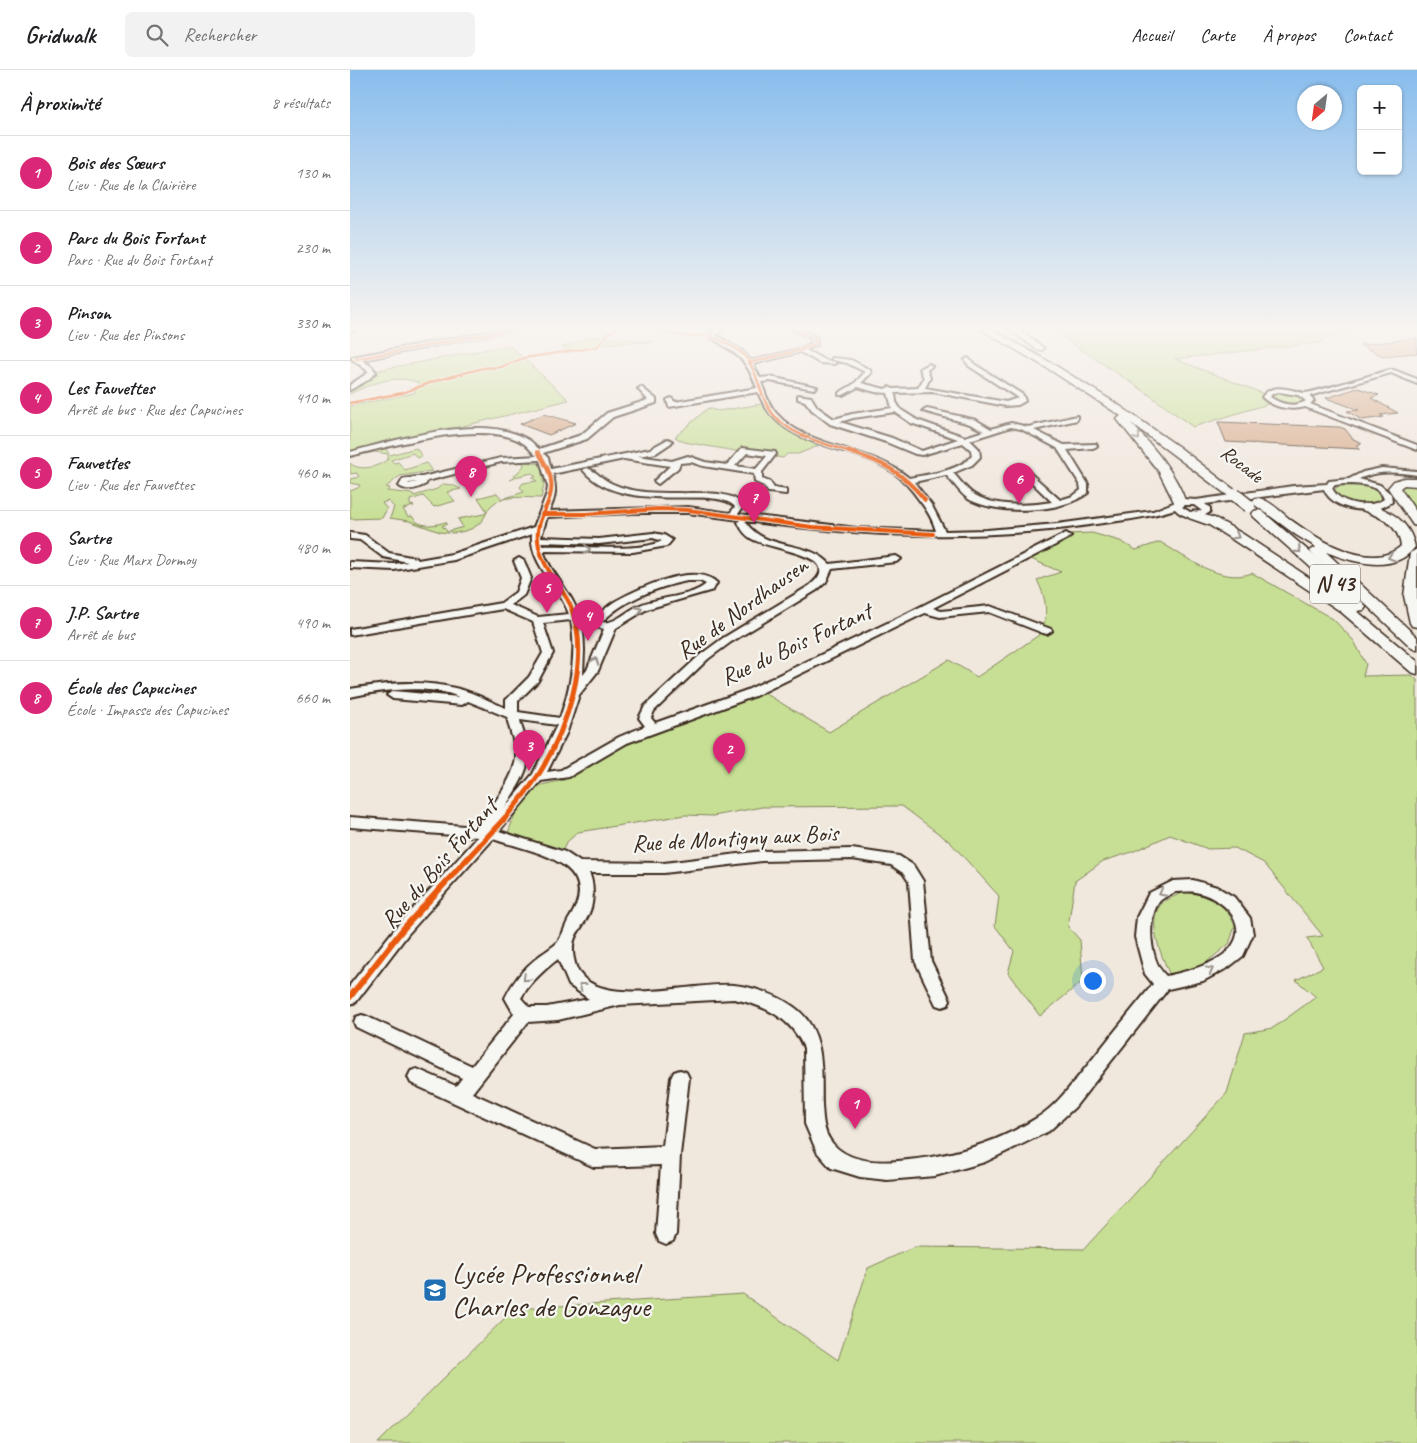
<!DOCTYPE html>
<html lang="fr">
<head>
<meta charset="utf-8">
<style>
	body { margin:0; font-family:Caveat,sans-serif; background:#f2f2f2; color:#202124 }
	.controls { position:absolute; right:15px; top:15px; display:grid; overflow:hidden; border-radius:8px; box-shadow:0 1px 4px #0004 }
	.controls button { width:45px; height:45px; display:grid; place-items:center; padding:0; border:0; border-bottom:1px solid #e0e0e0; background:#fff; color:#202124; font:25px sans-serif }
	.compass { position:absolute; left:947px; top:15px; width:45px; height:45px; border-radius:50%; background:#fff; box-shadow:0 1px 4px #0004; rotate:209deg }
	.you { position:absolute; left:742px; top:910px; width:18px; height:18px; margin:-12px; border:4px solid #fff; border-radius:50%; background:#1a73e8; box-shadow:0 0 0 8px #1a73e833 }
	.badge { display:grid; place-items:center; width:32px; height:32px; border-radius:50%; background:#db2777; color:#fff; font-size:16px; font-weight:700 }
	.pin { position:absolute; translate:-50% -41px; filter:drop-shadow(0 1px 2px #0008) }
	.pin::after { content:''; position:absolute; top:26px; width:18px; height:15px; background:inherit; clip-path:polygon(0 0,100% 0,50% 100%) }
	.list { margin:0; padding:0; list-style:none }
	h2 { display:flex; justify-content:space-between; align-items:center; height:65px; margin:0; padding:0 20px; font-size:21px }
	h2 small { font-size:16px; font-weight:400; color:#757577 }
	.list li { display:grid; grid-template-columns:32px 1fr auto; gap:15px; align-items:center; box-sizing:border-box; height:75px; padding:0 20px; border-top:1px solid #e0e0e0 }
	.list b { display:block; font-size:19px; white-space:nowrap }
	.list p { margin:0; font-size:16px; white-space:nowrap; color:#757577 }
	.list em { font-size:16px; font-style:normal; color:#757577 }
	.icon { flex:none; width:28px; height:28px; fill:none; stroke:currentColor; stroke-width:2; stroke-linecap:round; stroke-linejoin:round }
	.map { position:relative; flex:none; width:1067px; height:1373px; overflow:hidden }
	header { display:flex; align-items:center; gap:30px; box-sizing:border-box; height:70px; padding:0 25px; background:#fff; border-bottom:1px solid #e0e0e0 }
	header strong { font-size:24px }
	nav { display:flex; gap:28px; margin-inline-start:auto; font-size:18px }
	.search { width:350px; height:45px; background:#f2f2f2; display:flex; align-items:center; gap:12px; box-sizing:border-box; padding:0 18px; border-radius:8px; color:#757577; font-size:19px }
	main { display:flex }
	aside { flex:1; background:#fff }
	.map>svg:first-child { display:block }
	.green { fill:#c7df95; stroke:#81845a }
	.building { fill:#d6a987; stroke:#3b2a1e }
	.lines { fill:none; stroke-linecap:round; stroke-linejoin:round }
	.minor-casing { stroke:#3b2a1e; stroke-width:4 }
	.major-casing { stroke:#3b2a1e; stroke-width:4 }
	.highway-casing { stroke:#3b2a1e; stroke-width:3 }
	.minor { fill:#f6f6f2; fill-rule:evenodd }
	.major { fill:#f6f6f2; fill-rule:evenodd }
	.highway { fill:#f6f6f2; fill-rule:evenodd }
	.highway-bridge-casing { stroke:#3b2a1e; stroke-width:15; stroke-linecap:butt }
	.highway-bridge { stroke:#f6f6f2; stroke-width:12 }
	.cycleway-far3-casing { stroke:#f6f6f2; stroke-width:4.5 }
	.cycleway-far2-casing { stroke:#f6f6f2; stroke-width:6 }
	.cycleway-far1-casing { stroke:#f6f6f2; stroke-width:8 }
	.cycleway-casing { stroke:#f6f6f2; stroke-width:9 }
	.cycleway-far3 { stroke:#e8590c; stroke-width:2.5 }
	.cycleway-far2 { stroke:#e8590c; stroke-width:4 }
	.cycleway-far1 { stroke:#e8590c; stroke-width:5 }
	.cycleway { stroke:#e8590c; stroke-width:6 }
	.oneway { stroke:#989088 }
	.labels { text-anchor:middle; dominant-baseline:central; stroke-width:4.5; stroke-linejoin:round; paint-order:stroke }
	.far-street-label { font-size:20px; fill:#3b2a1e; stroke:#f6f6f2 }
	.shield { fill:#f6f6f2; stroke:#73675e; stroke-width:1 }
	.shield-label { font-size:22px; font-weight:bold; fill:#3b2a1e }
	.street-label { font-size:24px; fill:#3b2a1e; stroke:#f6f6f2 }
	.near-poi-label { font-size:29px; fill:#3b2a1e; stroke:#f6f6f2; text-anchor:start }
</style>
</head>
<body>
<header>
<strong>Gridwalk</strong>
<div class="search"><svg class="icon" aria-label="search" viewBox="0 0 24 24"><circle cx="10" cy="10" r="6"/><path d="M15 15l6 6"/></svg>Rechercher</div>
<nav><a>Accueil</a><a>Carte</a><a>À propos</a><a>Contact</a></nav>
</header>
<main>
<aside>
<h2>À proximité<small>8 résultats</small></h2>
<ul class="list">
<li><span class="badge">1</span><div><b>Bois des Sœurs</b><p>Lieu · Rue de la Clairière</p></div><em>130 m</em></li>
<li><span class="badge">2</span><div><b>Parc du Bois Fortant</b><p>Parc · Rue du Bois Fortant</p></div><em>230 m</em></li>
<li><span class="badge">3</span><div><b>Pinson</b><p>Lieu · Rue des Pinsons</p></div><em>330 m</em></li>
<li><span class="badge">4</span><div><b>Les Fauvettes</b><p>Arrêt de bus · Rue des Capucines</p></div><em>410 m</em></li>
<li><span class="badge">5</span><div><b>Fauvettes</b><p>Lieu · Rue des Fauvettes</p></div><em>460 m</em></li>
<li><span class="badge">6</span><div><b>Sartre</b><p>Lieu · Rue Marx Dormoy</p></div><em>480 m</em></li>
<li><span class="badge">7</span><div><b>J.P. Sartre</b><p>Arrêt de bus</p></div><em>490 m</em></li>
<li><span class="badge">8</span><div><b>École des Capucines</b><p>École · Impasse des Capucines</p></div><em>660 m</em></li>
</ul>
</aside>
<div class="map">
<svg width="1067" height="1373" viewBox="0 0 1067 1373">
	<rect width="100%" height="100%" fill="#f0e7dd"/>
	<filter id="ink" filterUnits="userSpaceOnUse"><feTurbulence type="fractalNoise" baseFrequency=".02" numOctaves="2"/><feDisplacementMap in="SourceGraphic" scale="10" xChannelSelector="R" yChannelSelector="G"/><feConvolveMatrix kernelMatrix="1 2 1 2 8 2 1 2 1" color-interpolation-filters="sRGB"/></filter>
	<g filter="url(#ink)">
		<g class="green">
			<path d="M1004,259L968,273L825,289L912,323L913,328L921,333L843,357L794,321L715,269L708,260Z"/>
			<path d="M250,267L304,272L263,273L225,280L212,277L237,268Z"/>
			<path d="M159,275L219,330L89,362L0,382V336L64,323L69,313C47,303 20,314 0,324V320L16,312L29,300Z"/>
			<path d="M926,321L950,324L956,331C944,338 932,333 920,329L919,324Z"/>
			<path d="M412,334C425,354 447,366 468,376L448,384H437L433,388L426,387L428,383L395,378L391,382L334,372L325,367L358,338L368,341Z"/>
			<path d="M35,378L40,385L66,378L72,386L67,388L63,383L41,390L44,393L48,392L55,400L76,393L82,401L50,406L36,417L40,418L37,421L63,424L64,426L87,419L93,414L102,415L111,419L97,422L105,431L84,437L73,426L60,430V435L64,436L53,439L58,447L62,446C69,459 85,455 96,452L97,454L92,456L99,463L90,462L59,451L40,448L44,437L38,431L32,433L37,439L32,448L0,449V421L8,418L10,415L0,413V409L9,407L7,403L0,404V393C9,402 29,397 38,389V384L25,382L6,386V385Z"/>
			<path d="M172,391L190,394L194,415L191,428C177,428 151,424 141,436C138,438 137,443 135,446C128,459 115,462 101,463L99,461L113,457L108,449L134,444L137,441L128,428L147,423L152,429L174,422L170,417L173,413L187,411L182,408L186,407L182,403L165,407V408L160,410L174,396Z"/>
			<path d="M1067,413V449L1048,417L1051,414Z"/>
			<path d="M1003,414C1013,415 1030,417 1032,430C1020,439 991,435 984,421L989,415Z"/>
			<path d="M742,463L770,471L786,480L810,472C836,487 871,515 902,503L983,549L1004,571L1016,594L1013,606L1062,605L1067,610V1373H28L164,1239L393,1224L488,1290L518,1198L565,1177L734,1179L877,1023L895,963L923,958L966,927L946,910L973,897L957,868L973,866L914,793L885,778L858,779L820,765L782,782L753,791L725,811L718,857L730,870L733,911L690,946L658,903L664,881L645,856L649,826L600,772L552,736L412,737L363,746L335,745L228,762L217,772L212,781L158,763L166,741L181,721L187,716L214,710L253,686L295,666L413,622L479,662L599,590L627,607L689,565C700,547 696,527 687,510L711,502L674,486L719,464Z"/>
			<path d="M837,821C862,829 874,831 885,856L879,874L848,899L820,905C812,887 793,846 815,831C822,827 830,824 837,821Z"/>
		</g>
		<g class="building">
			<path d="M1067,268V283L1033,286L1010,275Z"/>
			<path d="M1008,318L1029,325L1021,328L1048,343L1030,345L1034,347L1012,350L997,341L1009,340L976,328Z"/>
			<path d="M194,344L226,353L199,365L170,354Z"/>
			<path d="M868,352L989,357L995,359L1003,369L1012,373L1006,376L1010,379L876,372Z"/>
		</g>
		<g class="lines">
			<g class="minor-casing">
				<g id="minor">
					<path d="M153,259H168L12,290L21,296L26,302L18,310L0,320V315L19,302L2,289V287Z"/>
					<path d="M365,259H374L366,265L392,281L401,291L449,279L462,273L461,269L442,259H451L466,267L467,275L456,280L474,290L485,292V294L470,293L450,282L403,294L410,308L420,307L467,317L464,319L420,311L411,312C415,322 418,334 426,343C458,380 521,376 559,408C580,404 606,402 622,386L621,380L613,373L572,385L565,384L536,372L480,354L462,340L455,331L448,329V325L461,327L467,337L484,349L502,344L542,338L538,323L525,322L508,317L493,325H489V323L504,314L515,302L497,293L482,290V288L501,290L520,300L521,303L511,313L535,319L539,317L543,319L568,318L574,308L570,299L579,294L582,296L577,300L580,308L575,318L656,332L668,328L619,296L615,290L618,288L624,294L673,325L675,331L668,335L656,336L583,322L545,323L546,332L551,340L567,350L615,367L634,361L620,354L573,341L577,339L626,350L641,359L661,353L678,357L727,346V350L684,360L714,375L746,374L747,376L743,378L717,380L738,414V423C711,443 650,445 620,430C610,424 604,413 596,405L564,412L582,436L595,461L637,460L707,454L803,441L833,429L846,430L943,416L977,414L979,411L999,409L1013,402L1032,398L1067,401V405C1047,402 1028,400 1009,409L1030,415L1041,424L1042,432C1024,445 983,442 974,419L855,434L860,438V442C850,450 834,449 825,439C797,448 768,451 739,455C624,472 511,466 395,451C414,482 457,469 480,494L546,486L551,489L546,492L482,499L476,512L467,520L381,572L358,589L304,641L301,648L305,653L397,620L554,545L716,463L721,466L719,468L583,538L591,541L640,536L701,559L702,561L697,564L693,563L639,542L590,547L575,543L405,626L277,673L219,707L191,711L149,761L215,782L230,792L314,793L412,781L502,779L549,786L563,795L573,811L581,891L600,930L598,935L592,937L586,935L565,891L559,812L553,803L541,795L502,789L412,791L314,803H239C244,812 244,831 240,841C232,862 219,864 224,889C225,894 227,901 231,905C257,937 347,912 384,915C405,917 433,927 449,941C476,965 471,1004 472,1036C473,1048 473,1060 480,1070C494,1091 525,1093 548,1091C597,1087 643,1075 685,1049C706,1037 722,1014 737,996C759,968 781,941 803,914L795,904L785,867L787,847L799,823L823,811L843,810L867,817L884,827L900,848L903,864L893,886L879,897L853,911L818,919L725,1037L699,1061L635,1092L585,1106L537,1110L510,1107L481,1098L467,1082L455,1054L454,978C441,947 415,936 384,929L270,935L208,950L178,952L122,1023L245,1079L313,1076L321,1008L324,1002L330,1000L336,1002L339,1008L330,1085L326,1164L323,1171L316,1174L309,1171L306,1164L311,1095L244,1097L61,1013L58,1007L61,1001L67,999L106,1016L112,1008L6,957L4,952L6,947L12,945L18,947L122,996L164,944L155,928C163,911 174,898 188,887C194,882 202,878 207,873C212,867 215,856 219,849C256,792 181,782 143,769L58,864L6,932L0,934V915L47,856L128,767L0,757V747L127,757C140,738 168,706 166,682C164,670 159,659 157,647L118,631L112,635L43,629L37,625L43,621L109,627C78,614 32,620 0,627V619C36,613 73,609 109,619C125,623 141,632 156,638V630L179,607L193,583L183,552L153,539L0,565V559L151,533L166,522L171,508L164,491L169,488L174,491L181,508L174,525L161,535L188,547L219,544C210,517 179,494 182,464L104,490L44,500L0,498V492L44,494L58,492L33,487L10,470L0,469V463L15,465L39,483L66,488L68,490L102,484L184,457L197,423L198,417L190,390L151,392L77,411L76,414C67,419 58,422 49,416L53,409L66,407H72L151,388L187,386C182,382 178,376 173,373C135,348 42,376 0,386V382C47,370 132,343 177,369C182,371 185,376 189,379L231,365L257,343L298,330L288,319L291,317L306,329V333L263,347L237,369L193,383L198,388L201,399L300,379L318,369L322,371L321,373L306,383L288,386L322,391L338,386L355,392L377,395L392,378L425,382L426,384L412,402V409L420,412L424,418L436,420V424L418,422L414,416L405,412L404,404L353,396L341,392L330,393L328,398L308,414L304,411L320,396L274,389L202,404C207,418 206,427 199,441L338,437L380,443L385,437C366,414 273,447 233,400L237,398C246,401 253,410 263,414C283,423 306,423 328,423C344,424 386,419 393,437L388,444L507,458L586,461C583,450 577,440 570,431C562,420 555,411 544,403C499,371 431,382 408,322L319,337L317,330L321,328L325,332L407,318C395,286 388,286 361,267L362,262ZM545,342L561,353L608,369L572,381L542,368L490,352L503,348ZM661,357L671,359L707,378L730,414L731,420L723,426L710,430L670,394L666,396L667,398L702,432C679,436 645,437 625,425C616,420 610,410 603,403L622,395L630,387L629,379L620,370ZM397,383L417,386L406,399L385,396ZM67,412L58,414L59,413ZM994,414C1008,414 1029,414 1034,429C1021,439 989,435 982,418L985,415ZM835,435H844L852,441L840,442L832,437ZM283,443H338L390,450L388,452C391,459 395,465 402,469C423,481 499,485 459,516L373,568L350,585L295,636L289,648L295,656L269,667L211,700L197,702L217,662L229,625L248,601L266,558L297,539L363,520L367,513C345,491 287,519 264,532C252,540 246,550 231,551C224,524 202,507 193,481L283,482L317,476L322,470L314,465L303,463L249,469L191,467L197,447ZM303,468L312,471C288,484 222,474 192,476L191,472L249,474ZM337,511H350L356,514C343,527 308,527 290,535C277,540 265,555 252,552C273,530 307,517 337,511ZM221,550C227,583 221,617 210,648L168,642V631L188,611L203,583L193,553ZM243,556L254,559L237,600L233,605L234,580L233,557ZM170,650L207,655L183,704L155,737C164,722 179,703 178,684C178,672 172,661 170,650ZM825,822C832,822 839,821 845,822C868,826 900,850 882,876C871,893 835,902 816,906C800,892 796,850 809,832C812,828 820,825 825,822ZM208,889L219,915L239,929L197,937H179L171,928C180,912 194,900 208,889Z"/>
					<path d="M1040,300H1044L1067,309V314L1041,303L959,326L964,331L960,334L1067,375V380L955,337C941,341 923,338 912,327C922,312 940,320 954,323C961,324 1027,303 1040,300ZM929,322L948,325L956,331C944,338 930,334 920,327L922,324Z"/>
				</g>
			</g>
			<g class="major-casing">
				<path id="major" d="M0,259H8L0,262Z"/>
			</g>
			<g class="highway-casing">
				<g id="highway">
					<path d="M630,259H641L703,294L767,334L829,377L891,425L885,429L881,428L781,353C802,376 826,402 836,433L830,437L826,436L809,402L767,349L771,346L697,298Z"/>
					<path d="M659,259H669L694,278L693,280H687Z"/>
					<path d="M1054,408H1067V416L1054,415L1050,418L1067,443V456L1063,455L1038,418L1044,411Z"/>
					<path d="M909,428C921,431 932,443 941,450C967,469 1021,503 1051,476C1048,454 1031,447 1012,440L1010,437L1012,434C1019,433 1025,436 1031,438C1049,446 1061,457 1065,477C1044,505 1002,492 976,482L1067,567V580L1062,578L962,484L960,481L966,477L946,465L905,435L903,432L905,429Z"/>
					<path d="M908,440L912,441L968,489L1014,534L1016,537L1014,540L1007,541L1067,591V604L1061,602L990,541L883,470L859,455L839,448L837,445L843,441L867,449L893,464L996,532L958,495L904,447L902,444L904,441Z"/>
					<path d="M1067,479V557L1062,556L1060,553L1054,526L1060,483Z"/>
				</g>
			</g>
			<use href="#minor" class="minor"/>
			<use href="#major" class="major"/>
			<use href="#highway" class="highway"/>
			<g class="highway-bridge-casing">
				<path id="highway-bridge" d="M885,425L899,436"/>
			</g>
			<use href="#highway-bridge" class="highway-bridge"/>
			<g class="cycleway-far3-casing">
				<g id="cycleway-far3">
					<path d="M301,259L332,266H363"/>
					<path d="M363,266C375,274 390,278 398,290C409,306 410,328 422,343C440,366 475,374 501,382"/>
					<path d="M6,289L165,259"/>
					<path d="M399,293L451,280L465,274L464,268L445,259"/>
					<path d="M0,333L52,323L88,310L133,298L151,297L174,288L247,277L259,262L267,259"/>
				</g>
			</g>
			<g class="cycleway-far2-casing">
				<g id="cycleway-far2">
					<path d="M497,381C533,392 551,401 575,430"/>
					<path d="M188,382C222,431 180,437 189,477C194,501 214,518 223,541"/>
					<path d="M192,444H236L309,439L338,440L462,457L583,464"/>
				</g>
			</g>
			<g class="cycleway-far1-casing">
				<path id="cycleway-far1" d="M154,749C166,735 179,720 189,704C216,660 241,591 222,540"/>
			</g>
			<g class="cycleway-casing">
				<path id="cycleway" d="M0,927L53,859L155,748"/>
			</g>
			<use href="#cycleway-far3" class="cycleway-far3"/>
			<use href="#cycleway-far2" class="cycleway-far2"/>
			<use href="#cycleway-far1" class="cycleway-far1"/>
			<use href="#cycleway" class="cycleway"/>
		</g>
		<defs><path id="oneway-chevron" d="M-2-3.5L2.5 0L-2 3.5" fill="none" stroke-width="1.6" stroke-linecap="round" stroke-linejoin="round" transform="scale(1.25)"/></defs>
		<g class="oneway">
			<use href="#oneway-chevron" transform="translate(787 367) rotate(53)"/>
			<use href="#oneway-chevron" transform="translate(886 466) rotate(31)"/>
			<use href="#oneway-chevron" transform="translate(237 479) rotate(4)"/>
			<use href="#oneway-chevron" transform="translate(948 480) rotate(41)"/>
			<use href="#oneway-chevron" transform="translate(1041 487) rotate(163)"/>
			<use href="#oneway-chevron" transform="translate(289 540) rotate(-25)"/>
			<use href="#oneway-chevron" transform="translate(245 591) rotate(-69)"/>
			<use href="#oneway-chevron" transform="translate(812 823) rotate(152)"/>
			<use href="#oneway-chevron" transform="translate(860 900) rotate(-29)"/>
			<use href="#oneway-chevron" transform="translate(176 908) rotate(136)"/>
			<use href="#oneway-chevron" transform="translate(232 916) rotate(-143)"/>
		</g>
	</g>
	<linearGradient id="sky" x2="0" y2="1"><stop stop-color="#88bded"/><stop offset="0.57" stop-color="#f8f4f0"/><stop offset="1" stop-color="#f8f4f0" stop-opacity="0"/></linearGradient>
	<rect width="1067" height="452" fill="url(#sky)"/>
	<defs>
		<g id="school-square" transform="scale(1.25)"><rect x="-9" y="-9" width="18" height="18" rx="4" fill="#1f6fb2" stroke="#f6f6f2"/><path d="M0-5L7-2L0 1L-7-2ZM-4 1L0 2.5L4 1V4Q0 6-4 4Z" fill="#fff"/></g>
	</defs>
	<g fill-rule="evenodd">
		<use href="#school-square" x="85" y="1220"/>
	</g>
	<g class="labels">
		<g class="far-street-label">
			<text transform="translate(892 394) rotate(38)">Rocade</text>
		</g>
		<rect class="shield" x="960" y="494.5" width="50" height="39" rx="4"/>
		<g class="shield-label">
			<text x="985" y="514">N 43</text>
		</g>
		<g class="street-label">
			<text transform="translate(392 538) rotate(-36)">Rue de Nordhausen</text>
			<text transform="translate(446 574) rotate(-25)">Rue du Bois Fortant</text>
			<text transform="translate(385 768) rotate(-3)">Rue de Montigny aux Bois</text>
			<text transform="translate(89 793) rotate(-49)">Rue du Bois Fortant</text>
		</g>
		<g class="near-poi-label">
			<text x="102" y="1203">Lycée Professionnel<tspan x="102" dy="33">Charles de Gonzague</tspan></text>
		</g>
	</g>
</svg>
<div class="controls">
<button>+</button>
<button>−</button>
</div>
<svg class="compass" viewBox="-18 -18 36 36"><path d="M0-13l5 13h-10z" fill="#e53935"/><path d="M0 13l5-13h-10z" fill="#757577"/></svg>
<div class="you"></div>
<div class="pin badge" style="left:505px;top:1059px">1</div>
<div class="pin badge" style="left:379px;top:704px">2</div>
<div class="pin badge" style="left:179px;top:701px">3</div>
<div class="pin badge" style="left:238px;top:571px">4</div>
<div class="pin badge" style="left:197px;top:543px">5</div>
<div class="pin badge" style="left:669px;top:434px">6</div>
<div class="pin badge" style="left:404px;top:453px">7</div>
<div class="pin badge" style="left:121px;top:427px">8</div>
</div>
</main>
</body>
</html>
